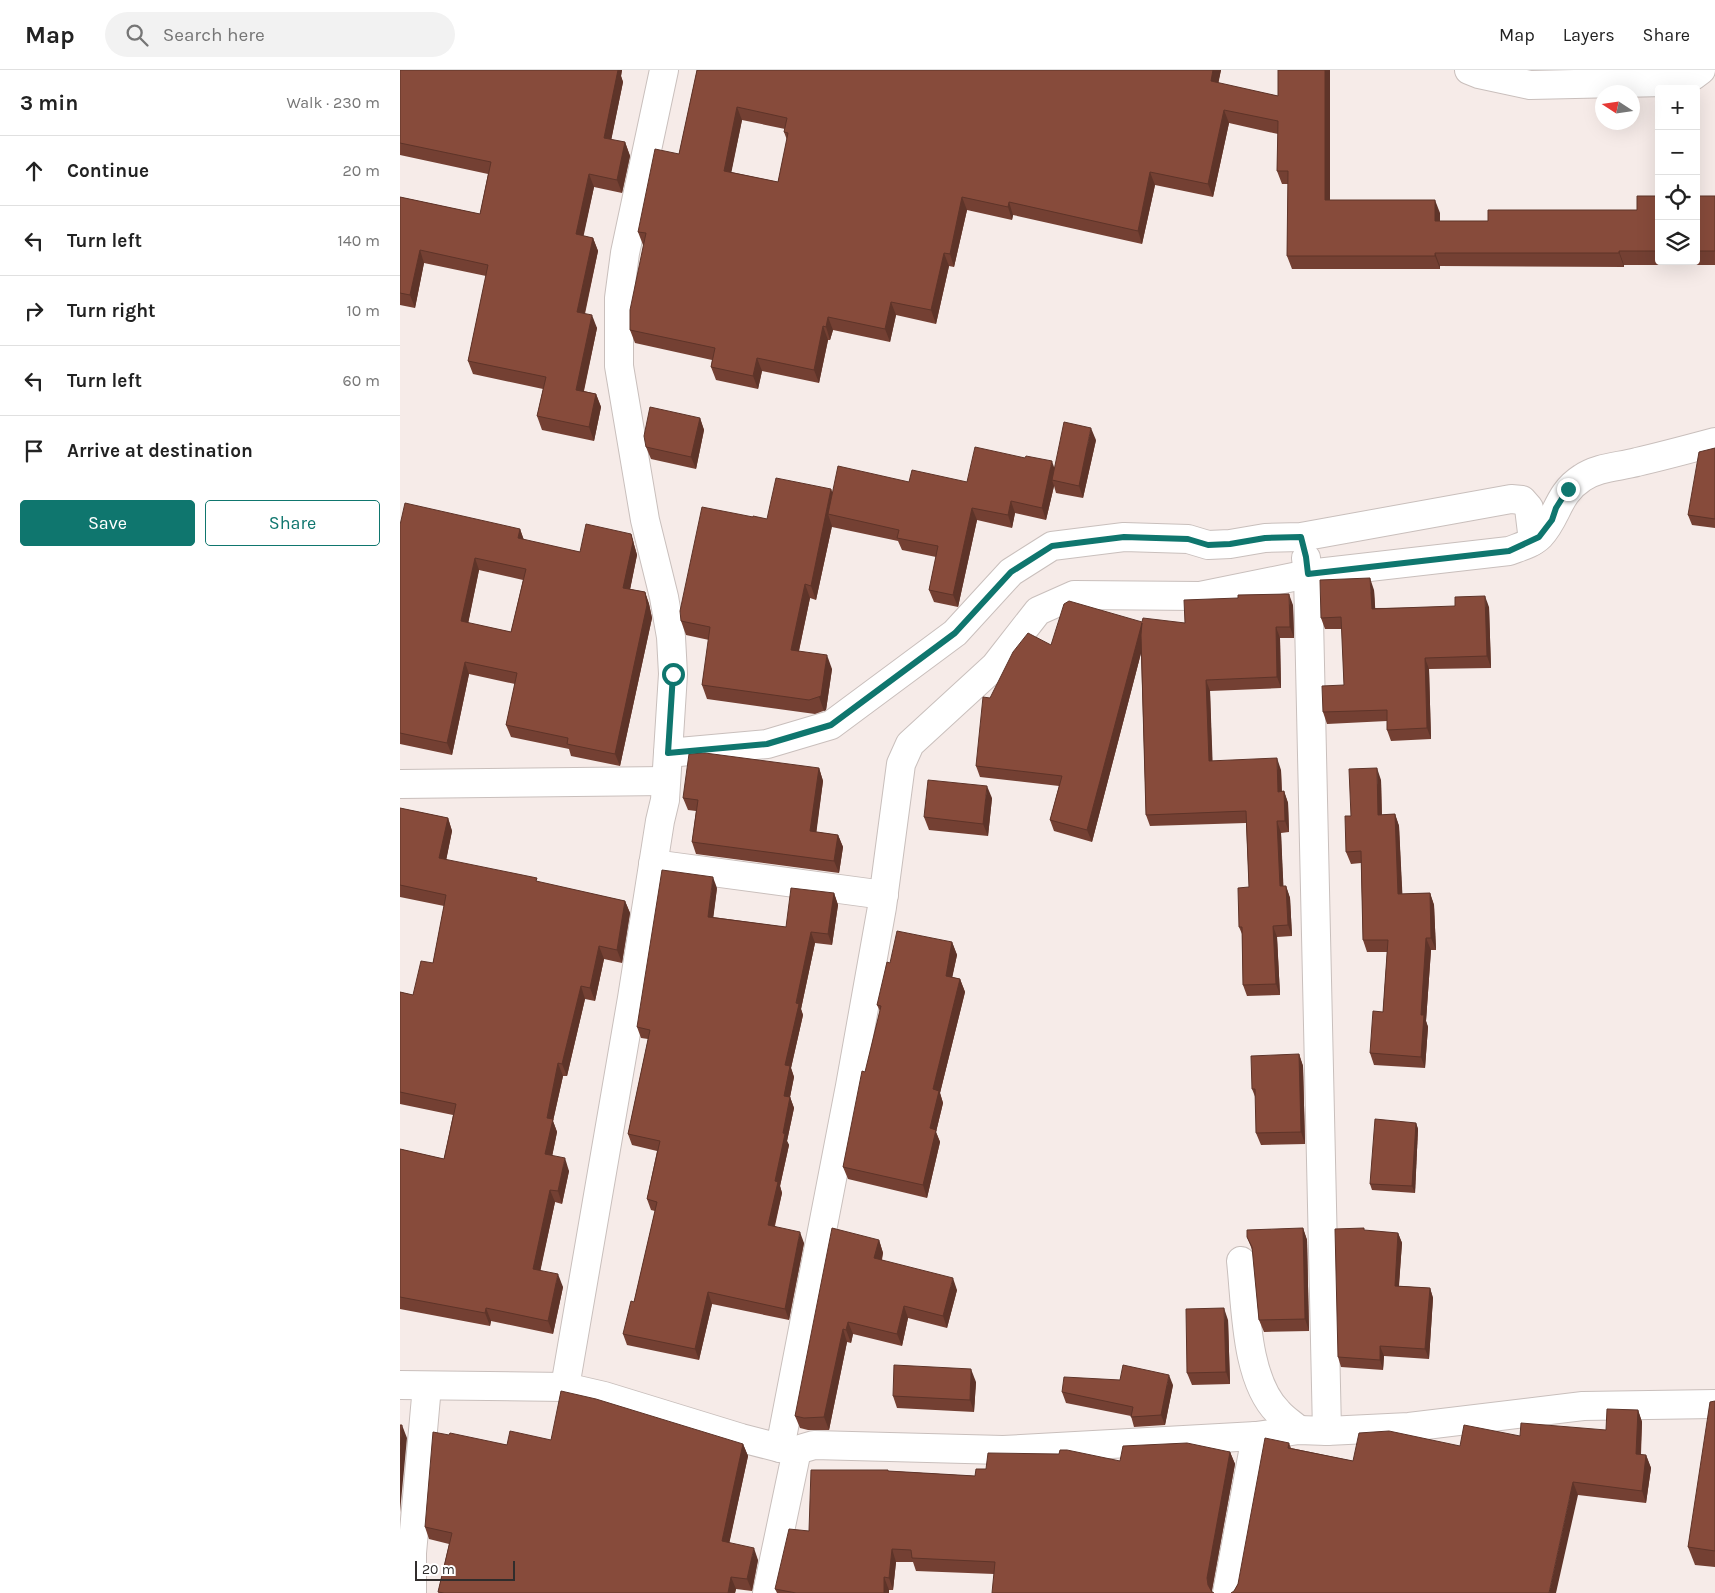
<!DOCTYPE html>
<html lang="en">
<head>
<meta charset="utf-8">
<style>
	body { margin:0; font-family:Karla,sans-serif; background:#f2f2f2; color:#222 }
	.controls { position:absolute; right:15px; top:15px; display:grid; overflow:hidden; border-radius:5px; box-shadow:0 5px 20px #0002 }
	.controls button { width:45px; height:45px; display:grid; place-items:center; padding:0; border:0; border-bottom:1px solid #e0e0e0; background:#fff; color:#222; font:25px sans-serif }
	.compass { position:absolute; left:1195px; top:15px; width:45px; height:45px; border-radius:50%; background:#fff; box-shadow:0 5px 20px #0002; rotate:282deg }
	.scale { position:absolute; left:15px; bottom:12px; width:100px; box-sizing:border-box; padding-left:5px; border:2px solid #312d2c; border-top:0; font-size:14px; line-height:18px; white-space:nowrap; color:#312d2c; -webkit-text-stroke:4px #fff; paint-order:stroke }
	.stop { position:absolute; width:15px; height:15px; margin:-11px; border:4px solid #0f766e; border-radius:50%; background:#fff }
	.stop.end { background:#0f766e; border-color:#fff; box-shadow:0 1px 5px #0008 }
	.list { margin:0; padding:0; list-style:none }
	h2 { display:flex; justify-content:space-between; align-items:center; height:65px; margin:0; padding:0 20px; font-size:21px }
	h2 small { font-size:16px; font-weight:400; color:#767676 }
	.list li { display:grid; grid-template-columns:32px 1fr auto; gap:15px; align-items:center; box-sizing:border-box; height:70px; padding:0 20px; border-top:1px solid #e0e0e0 }
	.list b { display:block; font-size:19px; white-space:nowrap }
	.list em { font-size:16px; font-style:normal; color:#767676 }
	.actions { display:flex; gap:10px; padding:15px 20px }
	.actions a { flex:1; padding:11px 0; border:1px solid #0f766e; border-radius:5px; text-align:center; font-size:18px; color:#0f766e }
	.actions .main { background:#0f766e; color:#fff }
	.icon { flex:none; width:28px; height:28px; fill:none; stroke:currentColor; stroke-width:2; stroke-linecap:round; stroke-linejoin:round }
	.map { position:relative; flex:none; width:1315px; height:1523px; overflow:hidden }
	header { display:flex; align-items:center; gap:30px; box-sizing:border-box; height:70px; padding:0 25px; background:#fff; border-bottom:1px solid #e0e0e0 }
	header strong { font-size:24px }
	nav { display:flex; gap:28px; margin-inline-start:auto; font-size:18px }
	.search { width:350px; height:45px; background:#f2f2f2; display:flex; align-items:center; gap:12px; box-sizing:border-box; padding:0 18px; border-radius:28px; color:#767676; font-size:19px }
	main { display:flex }
	aside { flex:1; background:#fff }
	.map>svg:first-child { display:block }
	.lines { fill:none; stroke-linecap:round; stroke-linejoin:round }
	.minor-casing { stroke:#c9bfbc; stroke-width:30 }
	.minor { stroke:#fff; stroke-width:28 }
	.wall { fill:#744033; fill-rule:evenodd }
	.shaded-wall { fill:#5e3429 }
	.building { fill:#874b3b; stroke:#5e3429; fill-rule:evenodd }
	.route { stroke:#0f766e; stroke-width:6 }
</style>
</head>
<body>
<header>
<strong>Map</strong>
<div class="search"><svg class="icon" aria-label="search" viewBox="0 0 24 24"><circle cx="10" cy="10" r="6"/><path d="M15 15l6 6"/></svg>Search here</div>
<nav><a>Map</a><a>Layers</a><a>Share</a></nav>
</header>
<main>
<aside>
<h2>3 min<small>Walk · 230 m</small></h2>
<ul class="list">
<li><svg class="icon" aria-label="ahead" viewBox="0 0 24 24"><path d="M12 20V5M6 11l6-6 6 6"/></svg><div><b>Continue</b></div><em>20 m</em></li>
<li><svg class="icon" aria-label="left" viewBox="0 0 24 24"><path d="M17 20v-9H6M10 6l-5 5 5 5"/></svg><div><b>Turn left</b></div><em>140 m</em></li>
<li><svg class="icon" aria-label="right" viewBox="0 0 24 24"><path d="M7 20v-9h11M14 6l5 5-5 5"/></svg><div><b>Turn right</b></div><em>10 m</em></li>
<li><svg class="icon" aria-label="left" viewBox="0 0 24 24"><path d="M17 20v-9H6M10 6l-5 5 5 5"/></svg><div><b>Turn left</b></div><em>60 m</em></li>
<li><svg class="icon" aria-label="arrive" viewBox="0 0 24 24"><path d="M6 21V4h12l-3 4 3 4H6"/></svg><div><b>Arrive at destination</b></div></li>
</ul>
<div class="actions"><a class="main">Save</a><a>Share</a></div>
</aside>
<div class="map">
<svg width="1315" height="1523" viewBox="0 0 1315 1523">
	<rect width="100%" height="100%" fill="#f6ebe8"/>
	<g class="lines">
		<g class="minor-casing">
			<g id="minor">
				<path d="M264,0L225,183L219,228V296L245,450L264,527L271,567L273,604L265,730L260,751L232,928L165,1317L204,1326L341,1368L380,1378L397,1380L414,1375L603,1380L856,1366L899,1360L927,1361L1009,1357L1183,1336L1315,1334"/>
				<path d="M1069,0L1079,4L1130,15L1265,12L1293,6L1301,0"/>
				<path d="M906,488L908,504L927,1361"/>
				<path d="M268,683L367,674L431,655L555,563L611,502L652,476L724,467L788,469L808,475L830,474L865,468L901,467L1111,429L1122,430L1129,438L1133,471"/>
				<path d="M0,714L266,711"/>
				<path d="M253,794L484,825"/>
				<path d="M841,1191C846,1235 845,1309 878,1342C884,1349 892,1354 899,1360"/>
				<path d="M0,1315L165,1317"/>
				<path d="M380,1378L450,1016L482,837L501,694L510,674L595,596L638,541L674,525L800,526L908,504L1109,481C1119,477 1132,474 1140,466C1158,447 1157,424 1182,408C1198,397 1218,397 1237,392C1263,386 1289,379 1315,372"/>
				<path d="M12,1523V1483L27,1316"/>
				<path d="M367,1523L397,1380"/>
				<path d="M827,1523L856,1366"/>
			</g>
		</g>
		<use href="#minor" class="minor"/>
	</g>
	<g class="wall">
		<path d="M0,0H222L221,6L223,12L211,70L225,72L230,86L222,123L194,117L183,166L193,168L198,181L185,244L197,258L184,321L196,324L201,337L194,371L142,360L137,346L143,319L73,304L68,291L86,206L24,193L15,238L0,235V127L80,144L88,104L0,85Z"/>
		<path d="M297,0H821L818,13L878,26V0H930V130L1040,143V151H1088L1237,140L1259,126V191H1296V126H1315V195H1224V197L1040,196V199H892L887,186L888,114H882L877,101L878,64L829,53L813,127L755,115L742,174L613,145L612,150L567,140L554,197L549,196L536,254L496,245L490,272L433,260L430,270H428L419,313L362,301L358,319L316,310L311,297L312,290L235,273L230,260L244,175H243L238,162L279,84ZM342,50L385,59L384,62L387,70L378,112L331,102Z"/>
		<path d="M300,348L304,360L296,399L251,389L246,377Z"/>
		<path d="M696,370L683,428L656,423L654,416L646,450L615,443L612,458L577,450L558,537L534,532L529,520L536,487L502,480L498,471L432,457V456L416,530L410,528L399,581L432,599L426,640L415,644L307,629L302,615L309,570L286,565L281,551L353,447L367,449L431,419L432,422L509,412H567L654,398Z"/>
		<path d="M1315,378V458L1292,455L1288,445Z"/>
		<path d="M0,455L120,459L124,470L180,482L231,464L237,485L230,519L245,522L249,534L252,548L220,696L171,686L169,679L111,667L106,655L115,614L69,604L52,685L0,674ZM79,500L123,510L111,562L68,553Z"/>
		<path d="M974,520L975,538L1089,537L1091,598L1029,599L1031,669L991,671L987,660V651L927,654L923,642L944,615L942,559H925L921,548Z"/>
		<path d="M838,528L893,535L894,568H880L881,618L810,621L812,691L881,700L882,722L884,721L888,733L889,762L881,763L883,816H886L890,828L892,866L877,867L880,925L847,926L843,915L842,864L839,857L849,817L846,753L750,756L746,745L741,583L692,772L654,761L650,750L659,716L580,707L576,696L590,628L651,575L742,552L785,553Z"/>
		<path d="M419,698L423,711L416,762L438,765L443,777L439,803L296,784L292,772L296,741L288,740L283,728Z"/>
		<path d="M981,710L982,745L995,744L999,756L1002,824L1030,823L1034,835L1036,880H1031L1026,951L1028,957L1025,998L974,995L970,983L983,942L987,882H967L963,870L961,793L951,794L946,782L951,746Z"/>
		<path d="M592,728L588,766L529,760L524,747Z"/>
		<path d="M0,738L48,748L52,761L46,790L138,812L225,831L230,843L222,893L204,889L195,931L185,929L167,1006H163L153,1051L157,1062L152,1086L169,1101L162,1134L155,1132L140,1201L163,1217L153,1264L91,1251L90,1256L0,1239V1079L44,1089L53,1045L0,1034V922L13,925L33,893L44,836L0,827Z"/>
		<path d="M317,818L313,847L386,857L434,823L438,835L432,875L415,873L401,939L403,945L391,998L394,1007L390,1027L394,1038L387,1071L389,1075L380,1116L382,1123L375,1156L404,1173L389,1250L312,1234L299,1290L227,1275L223,1264L234,1232L255,1141L251,1140L247,1129L257,1081L232,1075L228,1064L248,969L241,968L237,957Z"/>
		<path d="M552,872L557,885L552,907L560,909L565,922L540,1023L543,1033L536,1062L540,1072L527,1128L448,1109L443,1097L480,941L477,935L490,893Z"/>
		<path d="M899,984L903,996L905,1074L861,1075L856,1063V1029L852,1019Z"/>
		<path d="M1016,1053L1018,1059L1015,1123L972,1120L970,1114Z"/>
		<path d="M903,1158L907,1170L909,1261L864,1262L859,1250L853,1182L847,1167Z"/>
		<path d="M965,1161L998,1163L1002,1173L999,1216L1030,1218L1033,1228L1029,1289L984,1286L983,1300L941,1297L938,1287Z"/>
		<path d="M479,1170L483,1183L482,1190L557,1220L547,1258L508,1248L502,1276L453,1264L451,1273L447,1272L429,1360H408L400,1358L395,1346Z"/>
		<path d="M828,1250L830,1314L792,1315L787,1303Z"/>
		<path d="M576,1312L574,1342L497,1338L493,1326Z"/>
		<path d="M773,1315L765,1355L734,1357L731,1346L666,1333L662,1322Z"/>
		<path d="M1315,1331V1497L1295,1495L1288,1477Z"/>
		<path d="M1238,1340L1242,1352L1241,1385H1246L1251,1398L1246,1433L1178,1425L834,1521L838,1514L889,1373L891,1378L953,1391L1060,1376L1120,1366L1206,1360Z"/>
		<path d="M49,1365L107,1375L151,1370L343,1374L348,1386L329,1473L358,1490L352,1521L336,1519L335,1523H39L38,1522L49,1474L29,1469L25,1457Z"/>
		<path d="M830,1382L835,1394L812,1520V1522L594,1504L516,1501L513,1492H496L493,1520H489V1523H377L375,1519L409,1461L489,1401L575,1406L586,1399L720,1391Z"/>
	</g>
	<g class="shaded-wall">
		<path d="M216,0H222L221,6L223,12L209,81L204,68Z"/>
		<path d="M813,0H821L816,25L811,11Z"/>
		<path d="M925,0H930V143L925,130Z"/>
		<path d="M337,37L342,50L329,114L324,101Z"/>
		<path d="M824,40L829,53L813,127L808,114Z"/>
		<path d="M225,72L230,86L222,123L217,110Z"/>
		<path d="M750,102L755,115L742,174L738,161Z"/>
		<path d="M189,104L194,117L181,178L176,164Z"/>
		<path d="M562,127L567,140L554,197L550,184Z"/>
		<path d="M1035,130L1040,143V164L1035,151Z"/>
		<path d="M609,132L613,145L612,150L608,137Z"/>
		<path d="M193,168L198,181L182,255L177,242Z"/>
		<path d="M20,180L24,193L15,238L10,225Z"/>
		<path d="M1219,181L1224,195V197L1219,183Z"/>
		<path d="M544,183L549,196L536,254L531,240Z"/>
		<path d="M1035,183L1040,196V199L1035,186Z"/>
		<path d="M491,232L496,245L490,272L485,259Z"/>
		<path d="M192,245L197,258L181,333L176,320Z"/>
		<path d="M428,247L433,260L430,270L426,257Z"/>
		<path d="M423,256L428,270L419,313L414,300Z"/>
		<path d="M357,288L362,301L358,319L353,306Z"/>
		<path d="M196,324L201,337L194,371L189,357Z"/>
		<path d="M300,348L304,360L296,399L291,387Z"/>
		<path d="M691,358L696,370L683,428L679,416Z"/>
		<path d="M652,391L656,403L652,410L654,416L646,450L642,438Z"/>
		<path d="M431,419L436,434L428,444L432,456L416,530L411,516Z"/>
		<path d="M611,431L615,443L612,458L608,445Z"/>
		<path d="M572,438L577,450L558,537L553,525Z"/>
		<path d="M120,459L124,471L118,468Z"/>
		<path d="M231,464L237,485L228,530L223,518Z"/>
		<path d="M75,488L79,500L66,564L61,551Z"/>
		<path d="M970,508L974,520L976,550L972,539Z"/>
		<path d="M405,514L410,528L396,594L391,580Z"/>
		<path d="M245,522L249,534L252,548L220,696L215,684Z"/>
		<path d="M889,524L893,535L894,568L890,557Z"/>
		<path d="M1085,526L1089,537L1091,598L1087,586Z"/>
		<path d="M742,553L746,564L692,772L687,760Z"/>
		<path d="M876,557L880,568L881,618L877,607Z"/>
		<path d="M427,585L432,599L426,640L424,641L419,627Z"/>
		<path d="M1025,588L1029,599L1031,669L1027,658Z"/>
		<path d="M65,592L69,604L52,685L47,673Z"/>
		<path d="M806,610L810,621L813,702L809,691Z"/>
		<path d="M877,688L881,700L882,733L878,722Z"/>
		<path d="M419,698L423,711L415,773L410,761Z"/>
		<path d="M977,698L981,710L982,757L978,745Z"/>
		<path d="M587,716L592,728L588,766L583,754Z"/>
		<path d="M884,721L888,733L889,762L885,751Z"/>
		<path d="M995,744L999,756L1003,836L998,824Z"/>
		<path d="M48,748L52,761L44,801L39,788Z"/>
		<path d="M877,751L881,763L884,828L880,816Z"/>
		<path d="M438,765L443,777L439,803L434,791Z"/>
		<path d="M313,807L317,818L312,858L308,847Z"/>
		<path d="M886,816L890,828L892,866L888,855Z"/>
		<path d="M434,823L438,835L432,875L428,864Z"/>
		<path d="M1030,823L1034,835L1036,880L1031,868Z"/>
		<path d="M225,831L230,843L222,893L217,880Z"/>
		<path d="M873,856L877,867L880,925L876,914Z"/>
		<path d="M411,862L415,873L401,939L403,945L391,998L394,1007L388,1037L384,1026L385,995L396,933Z"/>
		<path d="M1026,868L1031,880L1026,951L1028,957L1025,998L1021,987V945Z"/>
		<path d="M552,872L557,885L550,918L546,906Z"/>
		<path d="M199,876L204,889L195,931L190,918Z"/>
		<path d="M560,909L565,922L540,1023L543,1033L536,1062L540,1072L527,1128L523,1115L530,1058L533,1019Z"/>
		<path d="M181,916L185,929L167,1006L162,994Z"/>
		<path d="M899,984L903,996L905,1074L901,1062Z"/>
		<path d="M158,993L163,1006L153,1051L157,1062L150,1097L145,1084L147,1048Z"/>
		<path d="M390,1027L394,1038L387,1071L389,1075L380,1116L382,1123L372,1166L368,1155L383,1063Z"/>
		<path d="M1016,1053L1018,1059L1015,1123L1012,1116Z"/>
		<path d="M165,1088L169,1101L162,1134L158,1121Z"/>
		<path d="M150,1120L155,1132L138,1212L133,1199Z"/>
		<path d="M903,1158L907,1170L909,1261L905,1249Z"/>
		<path d="M400,1162L404,1173L389,1250L385,1239Z"/>
		<path d="M998,1163L1002,1173L998,1226L995,1216Z"/>
		<path d="M479,1170L483,1183L479,1200L474,1188Z"/>
		<path d="M158,1204L163,1217L153,1264L148,1251Z"/>
		<path d="M553,1208L557,1220L547,1258L543,1246Z"/>
		<path d="M1030,1218L1033,1228L1029,1289L1025,1279Z"/>
		<path d="M308,1222L312,1234L299,1290L295,1279Z"/>
		<path d="M504,1236L508,1248L502,1276L497,1264Z"/>
		<path d="M86,1238L91,1251L90,1256L85,1243Z"/>
		<path d="M824,1238L828,1250L830,1314L826,1302Z"/>
		<path d="M448,1252L453,1264L451,1273L446,1260Z"/>
		<path d="M443,1259L447,1272L429,1360L424,1347Z"/>
		<path d="M980,1276L984,1286L983,1300L980,1290Z"/>
		<path d="M571,1299L576,1312L574,1342L570,1330Z"/>
		<path d="M769,1305L773,1315L765,1355L761,1345Z"/>
		<path d="M1238,1340L1242,1352L1240,1396L1236,1384Z"/>
		<path d="M2,1355L7,1368L0,1442V1380Z"/>
		<path d="M343,1374L348,1386L327,1484L322,1471Z"/>
		<path d="M830,1382L835,1394L812,1520V1523L808,1515L807,1508Z"/>
		<path d="M1246,1385L1251,1398L1246,1433L1242,1421Z"/>
		<path d="M1173,1412L1178,1425L1156,1523H1149Z"/>
		<path d="M354,1478L358,1490L352,1521L347,1509Z"/>
		<path d="M492,1479L496,1492L493,1520L489,1508Z"/>
		<path d="M331,1507L336,1519L335,1523H328Z"/>
		<path d="M484,1507L489,1520V1523H484Z"/>
	</g>
	<g class="building">
		<path d="M0,0H218L204,68L225,72L217,110L189,104L176,164L193,168L177,242L192,245L176,320L196,324L189,357L137,346L146,307L68,291L88,195L20,180L10,225L0,223V127L80,144L91,92L0,73Z"/>
		<path d="M297,0H813L811,11L878,26V0H925V130H1035V151H1088V140H1237V126H1259V181H1219V183H1035V186H887L888,101H877L878,51L824,40L808,114L750,102L738,161L609,132L608,137L562,127L550,184L544,183L531,240L491,232L485,259L428,247L426,257L423,256L414,300L357,288L353,306L311,297L315,278L230,260V240L246,163L238,162L255,79L279,84ZM337,37L387,48L384,62L388,63L378,112L324,101Z"/>
		<rect x="1296" y="126" width="19" height="55"/>
		<path d="M250,337L300,348L291,387L246,377L244,366Z"/>
		<path d="M664,352L691,358L679,416L652,410Z"/>
		<path d="M575,377L625,388L626,386L652,391L642,438L611,431L608,445L572,438L553,525L529,520L538,476L497,468L499,460L428,444L438,396L509,412L512,400L567,412Z"/>
		<path d="M1315,378V449L1288,445L1299,382Z"/>
		<path d="M376,408L431,419L411,516L405,514L391,580L427,585L421,626L409,630L302,615L310,557L281,551L280,541L302,437L353,447V446L367,449Z"/>
		<path d="M5,433L120,459L118,468L180,482L186,454L231,464L233,472L223,518L245,522L247,535L215,684L167,674L168,668L106,655L117,603L65,592L47,673L0,663V455ZM75,488L126,499L111,562L61,551Z"/>
		<path d="M970,508L972,539L1055,536V527L1085,526L1087,586L1025,588L1027,658L987,660V640L923,642L922,616L944,615L941,547L921,548L920,510Z"/>
		<path d="M889,524L890,557H876L877,607L806,610L809,691L877,688L878,722L884,721L885,751H877L880,816H886L888,855L873,856L876,914L843,915L842,857H839L838,818L849,817L846,741L746,745L741,565L742,553L687,760L650,750L662,706L576,696L583,627L590,628L613,582L628,563L651,575L664,534L669,531L742,552L743,548L785,553L784,530L838,528V525Z"/>
		<path d="M305,683L419,698L410,761L438,765L434,791L292,772L298,730L283,728L289,684Z"/>
		<path d="M977,698L978,745L995,744L998,824L1030,823L1031,868H1026L1021,945H1024L1021,987L970,983L973,941L983,942L988,870H963L961,781L946,782L945,746H951L949,699Z"/>
		<path d="M528,710L587,716L583,754L524,747Z"/>
		<path d="M0,738L48,748L39,788L137,808L136,811L225,831L217,880L199,876L190,918L181,916L162,994L158,993L147,1048L153,1049L145,1084L165,1088L158,1121L150,1120L133,1199L158,1204L148,1251L86,1238L85,1243L0,1227V1079L44,1089L56,1034L0,1022V922L13,925L21,891L33,893L46,825L0,815Z"/>
		<path d="M262,800L313,807L308,847L386,857L391,818L434,823L428,864L411,862L396,933L399,934L385,995L390,996L384,1026L390,1027L383,1063L385,1064L375,1111L378,1112L368,1155L400,1162L385,1239L308,1222L295,1279L223,1264L231,1231L234,1232L257,1132L247,1129L260,1071L228,1064L250,960L237,957Z"/>
		<path d="M497,861L552,872L546,906L560,909L533,1019L539,1021L530,1058L536,1060L523,1115L443,1097L462,1001L465,1002L481,936L477,935L487,892L490,893Z"/>
		<path d="M899,984L901,1062L856,1063L855,1019H852L851,986Z"/>
		<path d="M975,1049L1016,1053L1012,1116L970,1114Z"/>
		<path d="M432,1158L479,1170L474,1188L553,1208L543,1246L504,1236L497,1264L448,1252L446,1260L443,1259L424,1347L404,1348L395,1346Z"/>
		<path d="M903,1158L905,1249L859,1250L852,1177L847,1167V1160Z"/>
		<path d="M964,1158V1160L998,1163L995,1216L1030,1218L1025,1279L980,1276V1290L938,1287L935,1159Z"/>
		<path d="M824,1238L826,1302L787,1303L786,1239Z"/>
		<path d="M494,1295L571,1299L570,1330L493,1326Z"/>
		<path d="M723,1295L769,1305L761,1345L731,1347L733,1337L662,1322L664,1307L720,1310Z"/>
		<path d="M161,1321L196,1329L343,1374L322,1471L354,1478L347,1509L331,1507L328,1523H44L38,1522L52,1463L25,1457L33,1362L49,1365L50,1363L107,1375L110,1361L151,1370Z"/>
		<path d="M1315,1331V1481L1288,1477L1310,1332Z"/>
		<path d="M1207,1339L1238,1340L1236,1384L1246,1385L1242,1421L1173,1412L1149,1523H831L834,1521L838,1514L865,1368L889,1373L888,1378L953,1391L959,1363L989,1361L1060,1376L1064,1355L1120,1366L1121,1353L1206,1360Z"/>
		<path d="M0,1355H2L0,1380Z"/>
		<path d="M787,1373L830,1382L807,1508L808,1515L812,1522L814,1523H592L595,1492L512,1488L511,1480L492,1479L489,1508L484,1507V1523H396L375,1519L389,1459L409,1461L411,1400H488V1401L575,1406L576,1399H586L588,1383L659,1384L660,1380H667L720,1391L723,1376Z"/>
	</g>
	<g class="lines">
		<path class="route" d="M273,604L268,683L367,674L431,655L555,563L611,502L652,476L724,467L788,469L808,475L830,474L865,468L901,467L906,487L908,504L1109,481L1139,467L1152,450L1156,438L1168,419"/>
	</g>
</svg>
<div class="controls">
<button>+</button>
<button>−</button>
<button><svg class="icon" aria-label="locate" viewBox="0 0 24 24"><circle cx="12" cy="12" r="6"/><path d="M12 2v4M12 18v4M2 12h4M18 12h4"/></svg></button>
<button><svg class="icon" aria-label="layers" viewBox="0 0 24 24"><path d="M12 4l9 5-9 5-9-5zM3 14l9 5 9-5"/></svg></button>
</div>
<svg class="compass" viewBox="-18 -18 36 36"><path d="M0-13l5 13h-10z" fill="#e53935"/><path d="M0 13l5-13h-10z" fill="#767676"/></svg>
<div class="scale">20 m</div>
<div class="stop" style="left:273px;top:604px"></div>
<div class="stop end" style="left:1168px;top:419px"></div>
</div>
</main>
</body>
</html>
